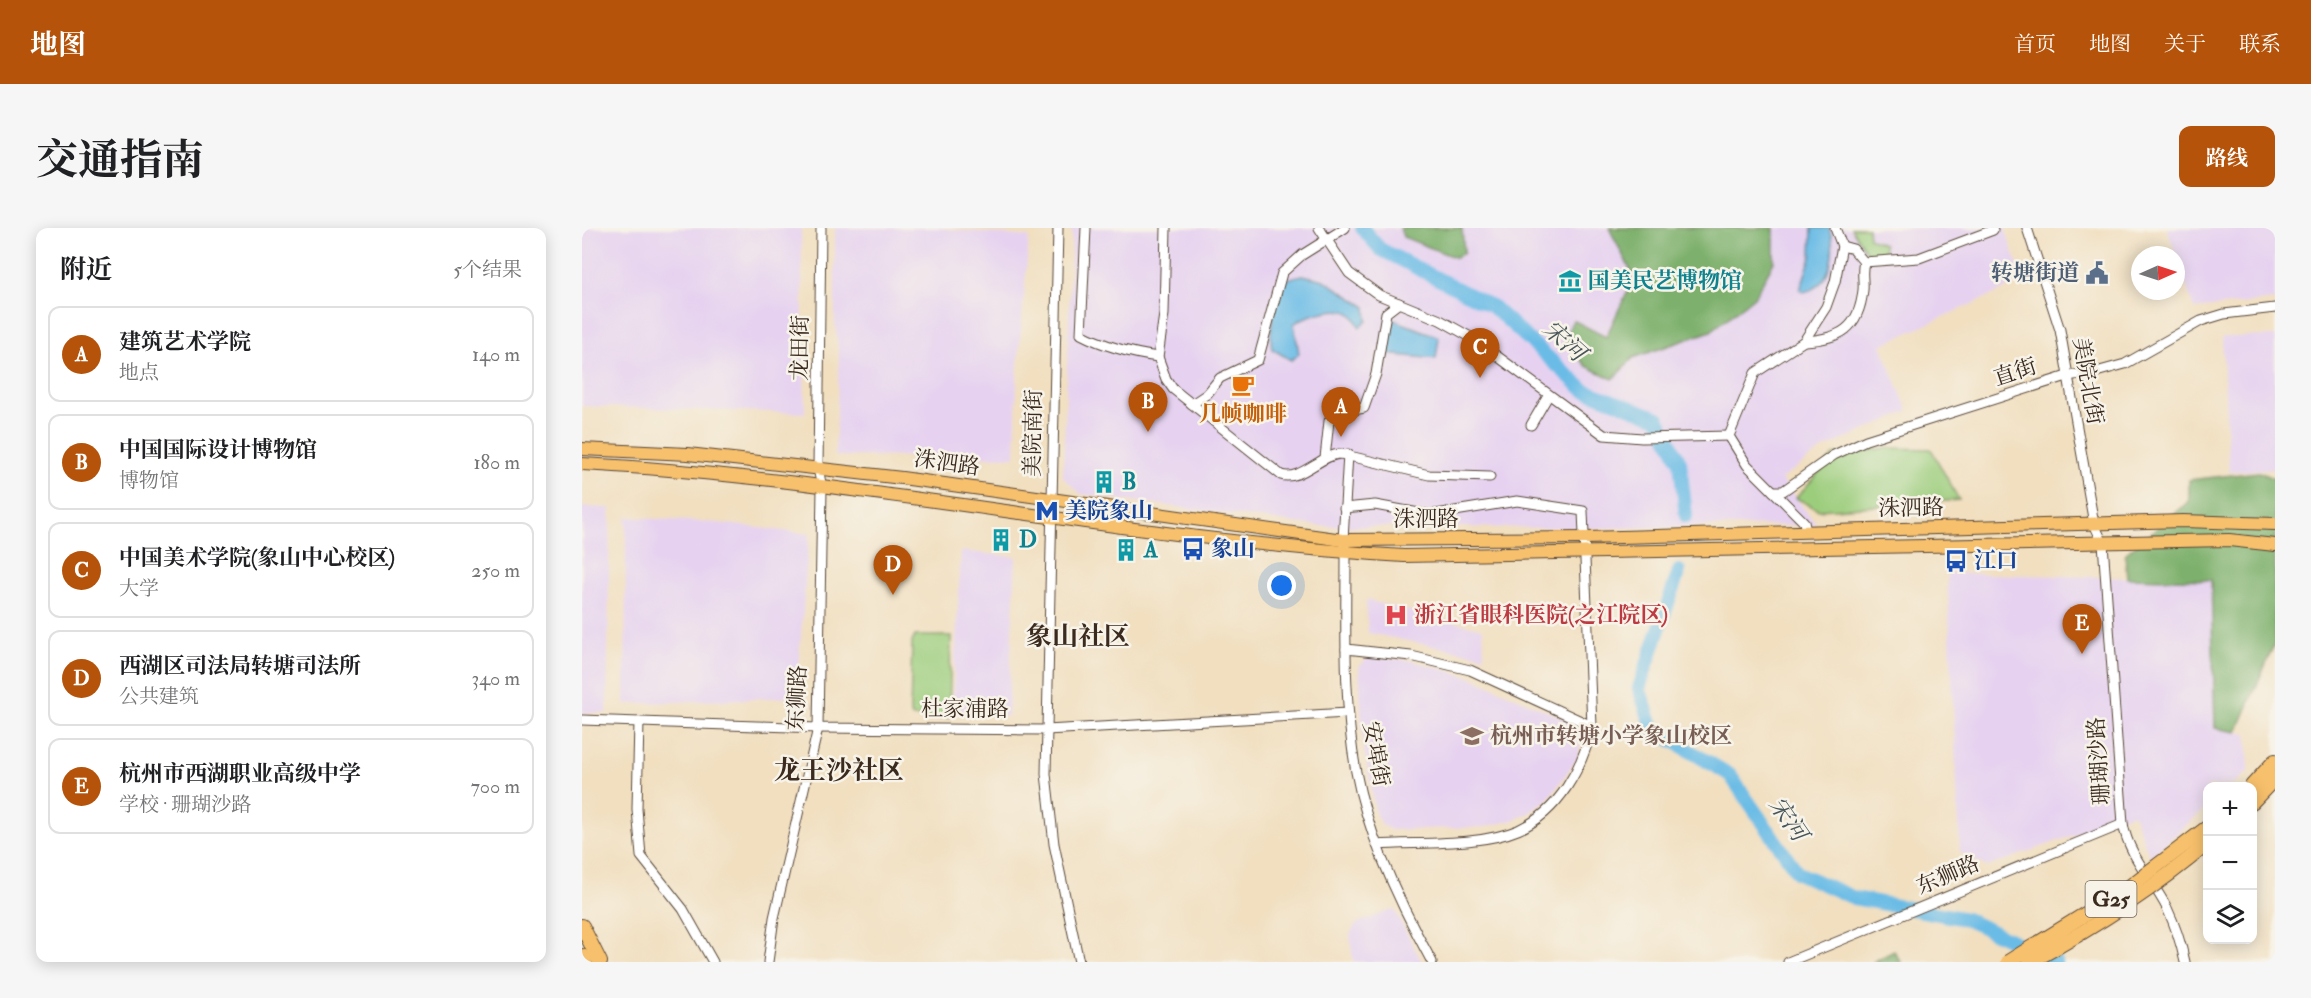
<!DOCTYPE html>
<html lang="zh">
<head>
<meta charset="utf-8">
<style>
	body { margin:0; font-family:"IM FELL Double Pica","Noto Serif SC",serif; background:#f6f6f6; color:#202124 }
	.controls { position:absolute; right:18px; bottom:18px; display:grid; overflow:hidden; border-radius:12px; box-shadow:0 3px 15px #0003 }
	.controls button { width:54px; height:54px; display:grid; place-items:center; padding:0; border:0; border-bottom:2px solid #e0e0e0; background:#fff; color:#202124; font:30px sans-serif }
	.compass { position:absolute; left:1549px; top:18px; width:54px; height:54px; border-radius:50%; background:#fff; box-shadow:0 3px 15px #0003; rotate:87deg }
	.you { position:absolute; left:700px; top:358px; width:21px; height:21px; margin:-15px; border:4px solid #fff; border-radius:50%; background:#1a73e8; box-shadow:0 0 0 9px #1a73e833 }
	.badge { display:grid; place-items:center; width:39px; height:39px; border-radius:50%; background:#b45309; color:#fff; font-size:20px; font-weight:700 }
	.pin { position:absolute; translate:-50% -50px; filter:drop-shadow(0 2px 3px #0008) }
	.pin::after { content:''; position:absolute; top:32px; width:21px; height:18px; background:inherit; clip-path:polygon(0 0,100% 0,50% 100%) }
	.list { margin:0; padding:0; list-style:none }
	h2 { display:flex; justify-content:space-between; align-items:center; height:78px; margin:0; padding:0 24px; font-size:26px }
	h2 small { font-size:20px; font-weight:400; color:#757577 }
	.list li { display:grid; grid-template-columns:39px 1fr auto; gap:18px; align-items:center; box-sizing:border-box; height:96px; margin:0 12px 12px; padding:0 12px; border:2px solid #e0e0e0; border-radius:12px }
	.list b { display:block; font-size:22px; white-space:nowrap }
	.list p { margin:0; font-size:20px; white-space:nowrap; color:#757577 }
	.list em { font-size:20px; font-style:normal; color:#757577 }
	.icon { flex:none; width:33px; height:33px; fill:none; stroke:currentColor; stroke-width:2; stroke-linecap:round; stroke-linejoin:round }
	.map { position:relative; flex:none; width:1693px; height:734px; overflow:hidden; border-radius:12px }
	header { display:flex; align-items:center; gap:36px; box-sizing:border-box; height:84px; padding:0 30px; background:#b45309; color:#fff }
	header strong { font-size:28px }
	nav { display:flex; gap:33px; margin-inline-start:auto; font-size:21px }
	.intro { display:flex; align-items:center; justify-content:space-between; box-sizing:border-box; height:144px; padding:0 36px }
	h1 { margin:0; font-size:42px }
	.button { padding:15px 27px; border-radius:12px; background:#b45309; color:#fff; font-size:21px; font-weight:700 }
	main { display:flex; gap:36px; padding:0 36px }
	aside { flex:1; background:#fff; border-radius:12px; box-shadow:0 3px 15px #0003 }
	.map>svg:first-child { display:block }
	.built { fill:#e6d2f0 }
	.green { fill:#9ccd7d; stroke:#6c7c4e; stroke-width:1.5 }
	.forest { fill:#7db06c; stroke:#5c6d45; stroke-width:1.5 }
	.water { fill:#6abce6; stroke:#527382; stroke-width:1.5 }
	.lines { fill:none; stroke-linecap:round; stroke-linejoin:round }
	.river { stroke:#6abce6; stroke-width:14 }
	.minor-casing { stroke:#564536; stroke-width:11 }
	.major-casing { stroke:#564536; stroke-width:14 }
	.highway-casing { stroke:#564536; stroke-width:16 }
	.minor { stroke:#fff; stroke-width:9 }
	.major { stroke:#f7c06c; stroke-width:12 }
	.highway { stroke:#f7c06c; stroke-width:14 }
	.highway-bridge-casing { stroke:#564536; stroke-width:16; stroke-linecap:butt }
	.highway-bridge { stroke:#f7c06c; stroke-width:14 }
	.labels { text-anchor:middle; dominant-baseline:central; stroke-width:5; stroke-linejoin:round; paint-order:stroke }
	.shield { fill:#f7f3e8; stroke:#73665b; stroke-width:1.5 }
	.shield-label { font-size:21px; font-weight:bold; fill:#3b2a1e }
	.service-label { font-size:22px; font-weight:bold; fill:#4e5e75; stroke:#f7f3e8; text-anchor:end }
	.culture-label { font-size:22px; font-weight:bold; fill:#0d838f; stroke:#f7f3e8; text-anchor:start }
	.street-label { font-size:22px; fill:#3b2a1e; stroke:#f7f3e8 }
	.food-label { font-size:22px; font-weight:bold; fill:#c56008; stroke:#f7f3e8 }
	.transit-label { font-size:22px; font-weight:bold; fill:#164399; stroke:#f7f3e8; text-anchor:start }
	.health-label { font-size:22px; font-weight:bold; fill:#be3a42; stroke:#f7f3e8; text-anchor:start }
	.education-label { font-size:22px; font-weight:bold; fill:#785e54; stroke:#f7f3e8; text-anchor:start }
	.water-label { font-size:24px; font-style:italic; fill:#49565a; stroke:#f7f3e8 }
	.quarter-label { font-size:26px; font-weight:bold; fill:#3b2a1e; stroke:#f7f3e8 }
</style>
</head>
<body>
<header>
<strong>地图</strong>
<nav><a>首页</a><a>地图</a><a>关于</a><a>联系</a></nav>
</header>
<div class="intro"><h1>交通指南</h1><a class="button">路线</a></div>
<main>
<aside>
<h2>附近<small>5个结果</small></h2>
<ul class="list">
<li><span class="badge">A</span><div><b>建筑艺术学院</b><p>地点</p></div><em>140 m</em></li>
<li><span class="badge">B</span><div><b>中国国际设计博物馆</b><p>博物馆</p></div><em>180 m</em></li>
<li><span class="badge">C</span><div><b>中国美术学院(象山中心校区)</b><p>大学</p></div><em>250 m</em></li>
<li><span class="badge">D</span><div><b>西湖区司法局转塘司法所</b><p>公共建筑</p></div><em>340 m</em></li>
<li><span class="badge">E</span><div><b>杭州市西湖职业高级中学</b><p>学校 · 珊瑚沙路</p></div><em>700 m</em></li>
</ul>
</aside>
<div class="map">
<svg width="1693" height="734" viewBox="0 0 1693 734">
	<rect width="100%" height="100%" fill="#f7f3e8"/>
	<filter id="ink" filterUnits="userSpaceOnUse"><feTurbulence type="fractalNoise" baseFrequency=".0167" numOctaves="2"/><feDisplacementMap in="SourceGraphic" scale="12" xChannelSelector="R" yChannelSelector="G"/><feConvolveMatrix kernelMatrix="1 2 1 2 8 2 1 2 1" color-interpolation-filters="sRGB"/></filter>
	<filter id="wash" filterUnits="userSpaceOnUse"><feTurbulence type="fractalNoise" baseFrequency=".008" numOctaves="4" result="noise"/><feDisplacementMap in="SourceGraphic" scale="24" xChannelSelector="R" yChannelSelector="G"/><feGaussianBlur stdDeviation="1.35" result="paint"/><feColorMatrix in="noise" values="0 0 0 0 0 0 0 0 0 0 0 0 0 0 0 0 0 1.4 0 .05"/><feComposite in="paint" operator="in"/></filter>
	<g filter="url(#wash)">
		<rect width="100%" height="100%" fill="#f1dfc0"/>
		<g class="built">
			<path d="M0,0H219L223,185L0,178Z"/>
			<path d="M253,0H355L447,9L435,146L433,229L253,228L257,130L253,94Z"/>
			<path d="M490,0H1423L1441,53L1299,117L1326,183L1241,221L1199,251L1235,297L1003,300L737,298L499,266L481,249Z"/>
			<path d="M1585,0H1693V72L1612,81Z"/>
			<path d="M1693,108V240L1647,244L1640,109Z"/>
			<path d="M0,279L28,280L25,485H0Z"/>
			<path d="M44,289L137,295L227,306L214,469L43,476Z"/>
			<path d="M379,323L434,329L426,488L370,486Z"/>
			<path d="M1365,345L1629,352L1633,500L1665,506L1667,543L1649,558H1626L1625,579L1568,629L1551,585L1405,639L1378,624Z"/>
			<path d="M784,372L901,401L902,428L786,405Z"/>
			<path d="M787,428L831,433L891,450L1002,500L995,531L966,571L947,585L929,593L901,599L809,602L800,597L794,587L781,515L777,439Z"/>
			<path d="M812,681L840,734H771L768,706L774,696Z"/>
		</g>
		<g class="green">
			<path d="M1269,0H1286L1287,10L1302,16L1303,29L1285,25Z"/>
			<path d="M1304,220L1349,221L1377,272L1237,282L1214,270L1252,227Z"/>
			<path d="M333,408H369L367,490L331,489L328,486L330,414Z"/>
		</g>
		<g class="forest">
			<path d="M818,0H880L882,24L874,30L821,9Z"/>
			<path d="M1027,0H1192V34L1172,69L1129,103L1051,130L1031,151L1004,138L982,112L991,92L1024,109L1052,49Z"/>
			<path d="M1677,244L1693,251V414L1655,504L1633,500L1629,352L1545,350L1543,326L1607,274V252Z"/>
			<path d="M1312,723L1319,734H1291Z"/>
		</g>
		<g class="water">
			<path d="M1230,0H1247C1255,22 1250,59 1221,64L1218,62L1229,29Z"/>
			<path d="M721,47L742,52L784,79L785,93L778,99C775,95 773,89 769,86C757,77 723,87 712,96L717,126L709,132L690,121C687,107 692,62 703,53C708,49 716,48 721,47Z"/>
			<path d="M812,92L857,109L854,131L804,126Z"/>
		</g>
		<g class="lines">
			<g class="river">
				<path d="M780,0L798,21L911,79L1002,162L1076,190L1098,234L1104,288"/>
				<path d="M1097,343L1057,460L1071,501L1148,547L1216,645L1272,670L1384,691L1474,734"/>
			</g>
		</g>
	</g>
	<g filter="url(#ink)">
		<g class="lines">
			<g class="minor-casing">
				<g id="minor">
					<path d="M476,0L464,546L472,616L497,734"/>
					<path d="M504,0L499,106C524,119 548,125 576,129L584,151L591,161L699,247C718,254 739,226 759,226L847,247L908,249"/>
					<path d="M737,0L767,45L797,67L858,92L892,111L1022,207L1060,210L1147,208"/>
					<path d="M1445,0L1478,102L1512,296L1521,315L1541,596C1547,628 1570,651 1585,680C1593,697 1599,715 1603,734"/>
					<path d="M1282,34L1337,30L1411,2"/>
					<path d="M1222,113C1258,111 1277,101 1281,62C1282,53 1279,43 1282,34L1271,21L1260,18"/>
					<path d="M576,129L582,86L584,0"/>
					<path d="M610,176L625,166L638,150L676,132L700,45L720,27L763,0"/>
					<path d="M949,197L966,168"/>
					<path d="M766,226L761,312L764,325C764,398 761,472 774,544C786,609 818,676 850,734"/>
					<path d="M743,230L747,193L762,184L782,180L794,146L804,85L817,75"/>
					<path d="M1191,263H1201L1252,227L1284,212L1485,148L1514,144L1543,136L1619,93L1642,86L1693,80"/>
					<path d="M762,280L793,277L848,287L935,273L1001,283L1010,498C1001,539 977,584 936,602C898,618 837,614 795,617"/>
					<path d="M1224,303L1222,294L1165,237L1147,208L1173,145L1222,113L1244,79L1253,54L1260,18L1253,0"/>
					<path d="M764,421L829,428L888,442L1010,498"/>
					<path d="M0,492L236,500L464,502L766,485"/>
					<path d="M57,494L55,581L59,628L101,681L131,734"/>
					<path d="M186,734L192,690L236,500L240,260L236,240L239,0"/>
					<path d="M1206,734L1541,596"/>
				</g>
			</g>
			<g class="major-casing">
				<g id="major">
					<path d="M0,221L106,226L320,250L761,312L1004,310L1601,293L1693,296"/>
					<path d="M0,236C276,250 546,312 822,328L1647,312L1693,317"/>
				</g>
			</g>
			<g class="highway-casing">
				<g id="highway">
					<path d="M1670,558L1693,533"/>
					<path d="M1670,574L1693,550"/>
					<path d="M0,698L18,734"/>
					<path d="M0,728L3,734"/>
				</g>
			</g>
			<use href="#minor" class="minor"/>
			<use href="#major" class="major"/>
			<use href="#highway" class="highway"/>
			<g class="highway-bridge-casing">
				<g id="highway-bridge">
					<path d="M1426,734L1547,659L1626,599"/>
					<path d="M1448,734C1511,700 1571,662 1626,615"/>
				</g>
			</g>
			<use href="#highway-bridge" class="highway-bridge"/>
		</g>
	</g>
	<defs>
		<g id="civic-bare" transform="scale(1.8)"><path d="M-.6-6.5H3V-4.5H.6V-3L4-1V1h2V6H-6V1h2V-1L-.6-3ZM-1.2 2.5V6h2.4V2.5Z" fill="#5c6f8a" stroke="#f7f3e8" stroke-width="2.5" paint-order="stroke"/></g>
		<g id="museum-bare" transform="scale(1.8)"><path d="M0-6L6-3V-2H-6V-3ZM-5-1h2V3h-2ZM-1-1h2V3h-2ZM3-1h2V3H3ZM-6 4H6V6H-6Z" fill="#0f9aa8" stroke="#f7f3e8" stroke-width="2.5" paint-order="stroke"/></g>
		<g id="cafe-bare" transform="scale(1.8)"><path d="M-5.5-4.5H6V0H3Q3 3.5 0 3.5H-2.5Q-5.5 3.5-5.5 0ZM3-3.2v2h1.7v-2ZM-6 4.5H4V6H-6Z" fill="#e8710a" stroke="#f7f3e8" stroke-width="2.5" paint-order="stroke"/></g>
		<g id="building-bare" transform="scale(1.8)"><path d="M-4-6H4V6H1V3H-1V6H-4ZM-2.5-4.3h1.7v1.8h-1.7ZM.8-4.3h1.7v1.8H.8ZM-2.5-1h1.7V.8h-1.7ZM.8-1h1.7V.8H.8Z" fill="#0f9aa8" stroke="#f7f3e8" stroke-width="2.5" paint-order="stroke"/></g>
		<g id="metro-bare" transform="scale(1.8)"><path d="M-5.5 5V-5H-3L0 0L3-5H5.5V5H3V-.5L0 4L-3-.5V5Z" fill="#1a4fb4" stroke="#f7f3e8" stroke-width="2.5" paint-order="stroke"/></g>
		<g id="bus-bare" transform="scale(1.8)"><path d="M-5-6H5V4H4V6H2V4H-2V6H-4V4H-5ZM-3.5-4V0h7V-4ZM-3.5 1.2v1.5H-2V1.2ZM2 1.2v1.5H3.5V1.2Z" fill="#1a4fb4" stroke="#f7f3e8" stroke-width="2.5" paint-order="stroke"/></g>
		<g id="hospital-bare" transform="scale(1.8)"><path d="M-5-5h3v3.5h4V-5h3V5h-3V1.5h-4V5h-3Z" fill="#e0444e" stroke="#f7f3e8" stroke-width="2.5" paint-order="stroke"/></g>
		<g id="school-bare" transform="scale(1.8)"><path d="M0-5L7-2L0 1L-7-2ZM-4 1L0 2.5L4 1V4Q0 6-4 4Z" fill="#8d6e63" stroke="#f7f3e8" stroke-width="2.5" paint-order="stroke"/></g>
	</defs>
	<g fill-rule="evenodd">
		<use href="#civic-bare" x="1515" y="45"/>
		<use href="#museum-bare" x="988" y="53"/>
		<use href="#cafe-bare" x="661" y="157"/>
		<use href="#building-bare" x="522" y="254"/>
		<use href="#metro-bare" x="465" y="283"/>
		<use href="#building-bare" x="419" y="312"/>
		<use href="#bus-bare" x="611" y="321"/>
		<use href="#building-bare" x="544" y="322"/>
		<use href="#bus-bare" x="1374" y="333"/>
		<use href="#hospital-bare" x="814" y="387"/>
		<use href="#school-bare" x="890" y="508"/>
	</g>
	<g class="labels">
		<rect class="shield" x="1503.5" y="653" width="51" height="36" rx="4.5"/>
		<g class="shield-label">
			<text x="1529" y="671">G25</text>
		</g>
		<g class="service-label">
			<text x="1497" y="45">转塘街道</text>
		</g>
		<g class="culture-label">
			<text x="1006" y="53">国美民艺博物馆</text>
			<text x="540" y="254">B</text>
			<text x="437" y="312">D</text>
			<text x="562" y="322">A</text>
		</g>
		<g class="street-label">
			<text transform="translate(218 120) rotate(-89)">龙田街</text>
			<text transform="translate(1433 144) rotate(-18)">直街</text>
			<text transform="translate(1506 153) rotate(80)">美院北街</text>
			<text transform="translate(451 205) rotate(-89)">美院南街</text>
			<text transform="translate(365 235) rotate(8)">洙泗路</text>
			<text transform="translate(1329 280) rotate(-1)">洙泗路</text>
			<text x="844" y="291">洙泗路</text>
			<text transform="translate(215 470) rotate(-87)">东狮路</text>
			<text x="383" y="481">杜家浦路</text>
			<text transform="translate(794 526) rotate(80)">安埠街</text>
			<text transform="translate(1517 533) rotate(-94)">珊瑚沙路</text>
			<text transform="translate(1366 647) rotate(-23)">东狮路</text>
		</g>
		<g class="food-label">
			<text x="661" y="186">几帧咖啡</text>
		</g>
		<g class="transit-label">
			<text x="483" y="283">美院象山</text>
			<text x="629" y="321">象山</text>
			<text x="1392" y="333">江口</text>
		</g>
		<g class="health-label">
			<text x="832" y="387">浙江省眼科医院(之江院区)</text>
		</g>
		<g class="education-label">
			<text x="908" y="508">杭州市转塘小学象山校区</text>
		</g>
		<g class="water-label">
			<text transform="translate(982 113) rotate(42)">宋河</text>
			<text transform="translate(1206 591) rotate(55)">宋河</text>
		</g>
		<g class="quarter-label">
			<text x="496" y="409">象山社区</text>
			<text x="257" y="543">龙王沙社区</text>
		</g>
	</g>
</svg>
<div class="controls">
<button>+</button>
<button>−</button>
<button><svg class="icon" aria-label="layers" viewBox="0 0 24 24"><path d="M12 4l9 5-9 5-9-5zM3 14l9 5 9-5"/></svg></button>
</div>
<svg class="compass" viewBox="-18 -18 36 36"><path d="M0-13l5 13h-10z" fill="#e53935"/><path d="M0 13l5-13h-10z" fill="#757577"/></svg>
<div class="you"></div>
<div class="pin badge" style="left:759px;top:209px">A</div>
<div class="pin badge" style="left:566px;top:204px">B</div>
<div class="pin badge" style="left:898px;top:150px">C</div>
<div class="pin badge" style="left:311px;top:367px">D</div>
<div class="pin badge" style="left:1500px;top:426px">E</div>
</div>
</main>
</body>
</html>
